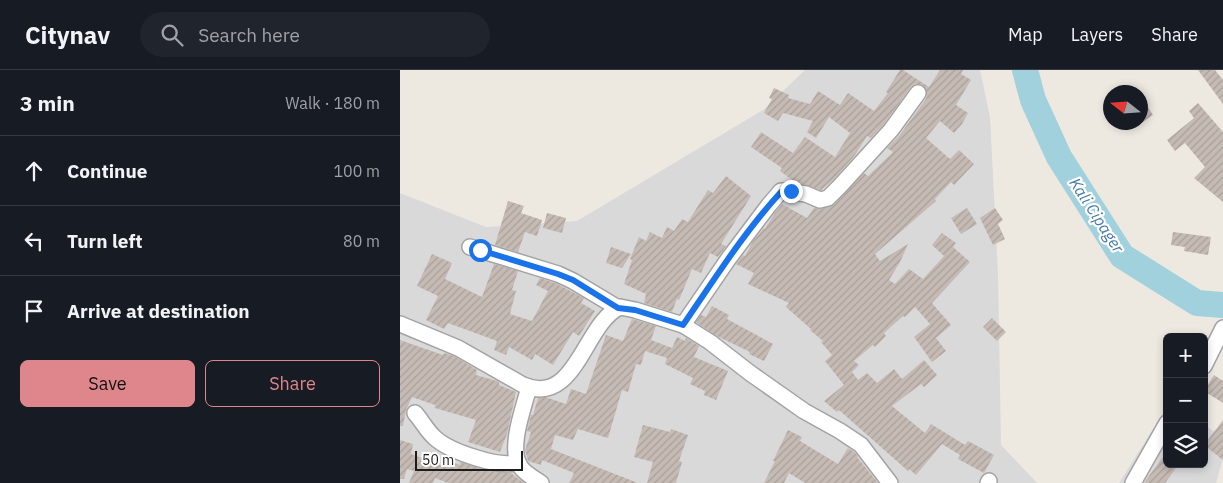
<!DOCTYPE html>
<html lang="en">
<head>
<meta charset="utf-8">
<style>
	body { margin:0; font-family:"IBM Plex Sans",sans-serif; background:#20242c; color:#f1f3f6 }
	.controls { position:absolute; right:15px; bottom:15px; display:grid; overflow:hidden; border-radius:8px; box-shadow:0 2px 8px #0003 }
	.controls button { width:45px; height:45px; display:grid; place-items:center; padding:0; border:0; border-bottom:1px solid #363941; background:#171b24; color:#f1f3f6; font:25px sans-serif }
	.compass { position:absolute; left:703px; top:15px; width:45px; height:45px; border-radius:50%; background:#171b24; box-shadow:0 2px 8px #0003; rotate:287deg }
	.scale { position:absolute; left:15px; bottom:12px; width:108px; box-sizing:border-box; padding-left:5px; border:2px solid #1c1c1c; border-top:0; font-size:14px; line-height:18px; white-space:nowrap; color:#1c1c1c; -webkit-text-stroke:4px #fff; paint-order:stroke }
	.stop { position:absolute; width:15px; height:15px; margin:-11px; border:4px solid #1a73e8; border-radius:50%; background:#fff }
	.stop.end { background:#1a73e8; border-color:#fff; box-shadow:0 1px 5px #0008 }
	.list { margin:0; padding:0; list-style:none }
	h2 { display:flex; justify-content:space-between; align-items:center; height:65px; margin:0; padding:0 20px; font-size:21px }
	h2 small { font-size:16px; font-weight:400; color:#9ea1a6 }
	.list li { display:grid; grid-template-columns:32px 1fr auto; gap:15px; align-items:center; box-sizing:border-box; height:70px; padding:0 20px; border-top:1px solid #363941 }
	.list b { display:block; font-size:19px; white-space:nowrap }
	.list em { font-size:16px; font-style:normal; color:#9ea1a6 }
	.actions { display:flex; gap:10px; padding:15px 20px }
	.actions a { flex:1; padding:11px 0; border:1px solid #de868c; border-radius:8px; text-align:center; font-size:18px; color:#de868c }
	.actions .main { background:#de868c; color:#111 }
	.icon { flex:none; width:28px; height:28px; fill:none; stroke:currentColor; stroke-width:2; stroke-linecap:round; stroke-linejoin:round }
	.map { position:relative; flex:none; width:823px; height:413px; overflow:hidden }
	header { display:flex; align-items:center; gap:30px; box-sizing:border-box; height:70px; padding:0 25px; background:#171b24; border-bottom:1px solid #363941 }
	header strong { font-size:24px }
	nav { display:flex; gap:28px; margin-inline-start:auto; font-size:18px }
	.search { width:350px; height:45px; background:#20242c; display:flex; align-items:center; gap:12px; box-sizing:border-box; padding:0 18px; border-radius:28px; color:#9ea1a6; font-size:19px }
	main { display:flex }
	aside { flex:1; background:#171b24 }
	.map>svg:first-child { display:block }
	.residential { fill:#dad9d9 }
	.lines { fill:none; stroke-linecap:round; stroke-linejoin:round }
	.river { stroke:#a0d1dc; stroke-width:26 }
	.building { fill:url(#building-hatch) }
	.minor-casing { stroke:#a3a3a3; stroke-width:18 }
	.minor { stroke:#fff; stroke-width:15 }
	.route { stroke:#1a73e8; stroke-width:6 }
	.labels { text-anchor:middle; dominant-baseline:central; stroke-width:4.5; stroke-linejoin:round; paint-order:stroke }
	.water-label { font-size:16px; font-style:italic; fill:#4579a3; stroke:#fff }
</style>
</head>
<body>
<header>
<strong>Citynav</strong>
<div class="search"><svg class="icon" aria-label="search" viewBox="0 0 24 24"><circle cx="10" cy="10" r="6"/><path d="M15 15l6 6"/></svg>Search here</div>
<nav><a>Map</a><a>Layers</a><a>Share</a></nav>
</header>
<main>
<aside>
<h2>3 min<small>Walk · 180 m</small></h2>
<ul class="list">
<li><svg class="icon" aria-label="ahead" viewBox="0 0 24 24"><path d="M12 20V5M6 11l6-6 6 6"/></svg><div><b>Continue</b></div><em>100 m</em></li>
<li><svg class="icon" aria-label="left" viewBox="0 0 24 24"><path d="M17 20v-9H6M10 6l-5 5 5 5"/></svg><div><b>Turn left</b></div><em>80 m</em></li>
<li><svg class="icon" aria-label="arrive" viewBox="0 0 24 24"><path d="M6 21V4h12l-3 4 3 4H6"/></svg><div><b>Arrive at destination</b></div></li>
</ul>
<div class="actions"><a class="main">Save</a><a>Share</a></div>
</aside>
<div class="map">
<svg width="823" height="413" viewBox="0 0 823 413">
	<defs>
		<pattern id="building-hatch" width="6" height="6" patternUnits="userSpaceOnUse" patternTransform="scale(1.25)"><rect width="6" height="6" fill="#c5bbb4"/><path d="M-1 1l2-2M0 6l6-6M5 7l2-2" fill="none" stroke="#a9a09a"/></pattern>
	</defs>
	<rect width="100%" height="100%" fill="#ede9e1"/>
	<g class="residential">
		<path d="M405,0H580L590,47L598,203L601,375L637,413H0V123L86,157L177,151L363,40Z"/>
		<path d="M767,337V394H804V355L823,367V388L816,413H719Z"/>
	</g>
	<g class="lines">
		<path class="river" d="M625,0L633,30L659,87L722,186L797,233L823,235"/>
	</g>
	<g class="building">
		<path d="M500,0H503L529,17L540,0H563L561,4L571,10L556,35L568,43L562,54L554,63L540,51L526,68L550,89L559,80L574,94L554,115L551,112L535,129L536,131L475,184L480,191L508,174L500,192L489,210L495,214L509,199L523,209L544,186L532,175L542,163L556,173L553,177L570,192L532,233L551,255L536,268L546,281L532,292L514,267L530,254L515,237L505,247L503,246L484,263L486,266L475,277L473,275L454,291L459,295L452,302L458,310L467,303L477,313L494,299L502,309L524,290L537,305L524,317L521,314L492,336L525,363L531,354L565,375L568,371L594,385L584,403L558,389L560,385L542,374L516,405L509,399L508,401L439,340L437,342L424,331L444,315L425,291L432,285L421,272L423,271L410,260L411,259L386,237L389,233L348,214L354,203L336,194L343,185L345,186L353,171L364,158L365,159L374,144L382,134L407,148L414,138L422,139L434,135L464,103L468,106L493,82L487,78L499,66L526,29L527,24L524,16L519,14H515L511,17L484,54L471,68L467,66L455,85L433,110L421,120L401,114L397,111L395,112L380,101L382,98L351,77L361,62L393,83L405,67L435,87L450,63L429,47L416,68L407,62L413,51L383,43L378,51L364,43L372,29L369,28L374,18L389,25L388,28L410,34L418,21L440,35L448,23L474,41L488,23L486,22Z"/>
		<path d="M798,0H815L823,10V34Z"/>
		<path d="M740,25L753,45L740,54Z"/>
		<path d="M798,33L823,62V132L794,108L805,97L785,73L775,81L767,70L794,48L789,41Z"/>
		<path d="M326,106L351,126L321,174L326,176L318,187L310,183L301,203L292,199L279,230L277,229L272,242L244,233L246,224L224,214L232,190L230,189L239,167L246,171L250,162L262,168L267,157L274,161L282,149L288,152L308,120L313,123Z"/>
		<path d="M108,131L124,136L121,143L142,150L137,166L125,162L118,182L95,175Z"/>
		<path d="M567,138L577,154L561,164L551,148Z"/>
		<path d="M595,138L603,150L598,154L605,169L593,175L580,148Z"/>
		<path d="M147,143L166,148L162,163L143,158Z"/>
		<path d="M773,162L811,167L808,185L784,181L785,177L771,175Z"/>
		<path d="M211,177L231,184L222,198L206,193Z"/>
		<path d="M32,184L52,193L45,209L82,227L94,194L118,201L112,220L116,221L110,244L132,251L148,221L136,215L140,208L155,213L184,228L181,233L195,241L179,266L173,262L153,295L135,284L132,290L109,277L106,285L94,280L97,271L48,253L44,259L26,250L38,226L17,216Z"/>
		<path d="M312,236L329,245L327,249L373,274L364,291L349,284L350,282L317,266L296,252L301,245L306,247Z"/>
		<path d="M592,248L606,262L597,271L583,257Z"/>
		<path d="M232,249L256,256L251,270L272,278L277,267L285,271L286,268L299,276L294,287L328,301L316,330L304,325L305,321L290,314L293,308L265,294L267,288L245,281L241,295L236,294L228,322L222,320L208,368L178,359L173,370L155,365L151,379L238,413H169L174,403L142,390L141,395L128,391L125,380L131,362L127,361L131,345H133L138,328L145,327L166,334L171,319L186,324L206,265L223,271Z"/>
		<path d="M0,270L43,285L44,283L54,286L77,300L76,305L97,311L99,312V315L116,322L107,364L100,382L68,372L76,350L35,338V335L12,327L6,340L3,356H0Z"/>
		<path d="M814,305L823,311V333L804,321Z"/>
		<path d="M823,350V390L804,375Z"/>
		<path d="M243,355L270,362L271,359L288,365L279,391L282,392L276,413H247L253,392L234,387Z"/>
		<path d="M388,360L402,367L400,371L438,394L448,378L454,382L458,386L457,387L478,413H405L389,403L384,413H364L375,391H373Z"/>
		<path d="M0,370L13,374L11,384L45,397L47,390L60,395V392L86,400L111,403L124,413H48L35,408L33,413H9L14,401L7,399L4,409H0Z"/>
		<path d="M767,381V394H779L765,413H744Z"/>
	</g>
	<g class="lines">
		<g class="minor-casing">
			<g id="minor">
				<path d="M70,177L158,204L173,211L218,238"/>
				<path d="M0,254L58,278L123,315C176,338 184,253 220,237L235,240L283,255L310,272L350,303L404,341L440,361L461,375L490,413"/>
				<path d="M283,255L329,188L369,135L381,121H386L406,124L420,130L428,128L440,116L491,60L518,23"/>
				<path d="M804,296L823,258"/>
				<path d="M129,317C124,337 108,378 120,396C124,403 135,409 141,413"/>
				<path d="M15,343C22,351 27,361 35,368C49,381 100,399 118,392"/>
				<path d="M588,413L589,411"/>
				<path d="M733,413L767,353"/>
			</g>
		</g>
		<use href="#minor" class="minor"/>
	</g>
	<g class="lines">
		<path class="route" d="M80,180L158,204L173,210L218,238L235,240L283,255C314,210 344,162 381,122L391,121"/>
	</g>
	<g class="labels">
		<g class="water-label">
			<text transform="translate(697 145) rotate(57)">Kali Cipager</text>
		</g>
	</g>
</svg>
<div class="controls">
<button>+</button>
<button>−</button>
<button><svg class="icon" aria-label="layers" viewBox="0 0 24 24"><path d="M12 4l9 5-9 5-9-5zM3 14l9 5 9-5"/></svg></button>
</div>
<svg class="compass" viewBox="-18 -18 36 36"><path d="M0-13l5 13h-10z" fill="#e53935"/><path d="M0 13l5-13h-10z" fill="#9ea1a6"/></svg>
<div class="scale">50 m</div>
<div class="stop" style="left:80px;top:180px"></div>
<div class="stop end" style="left:391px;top:121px"></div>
</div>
</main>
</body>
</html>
